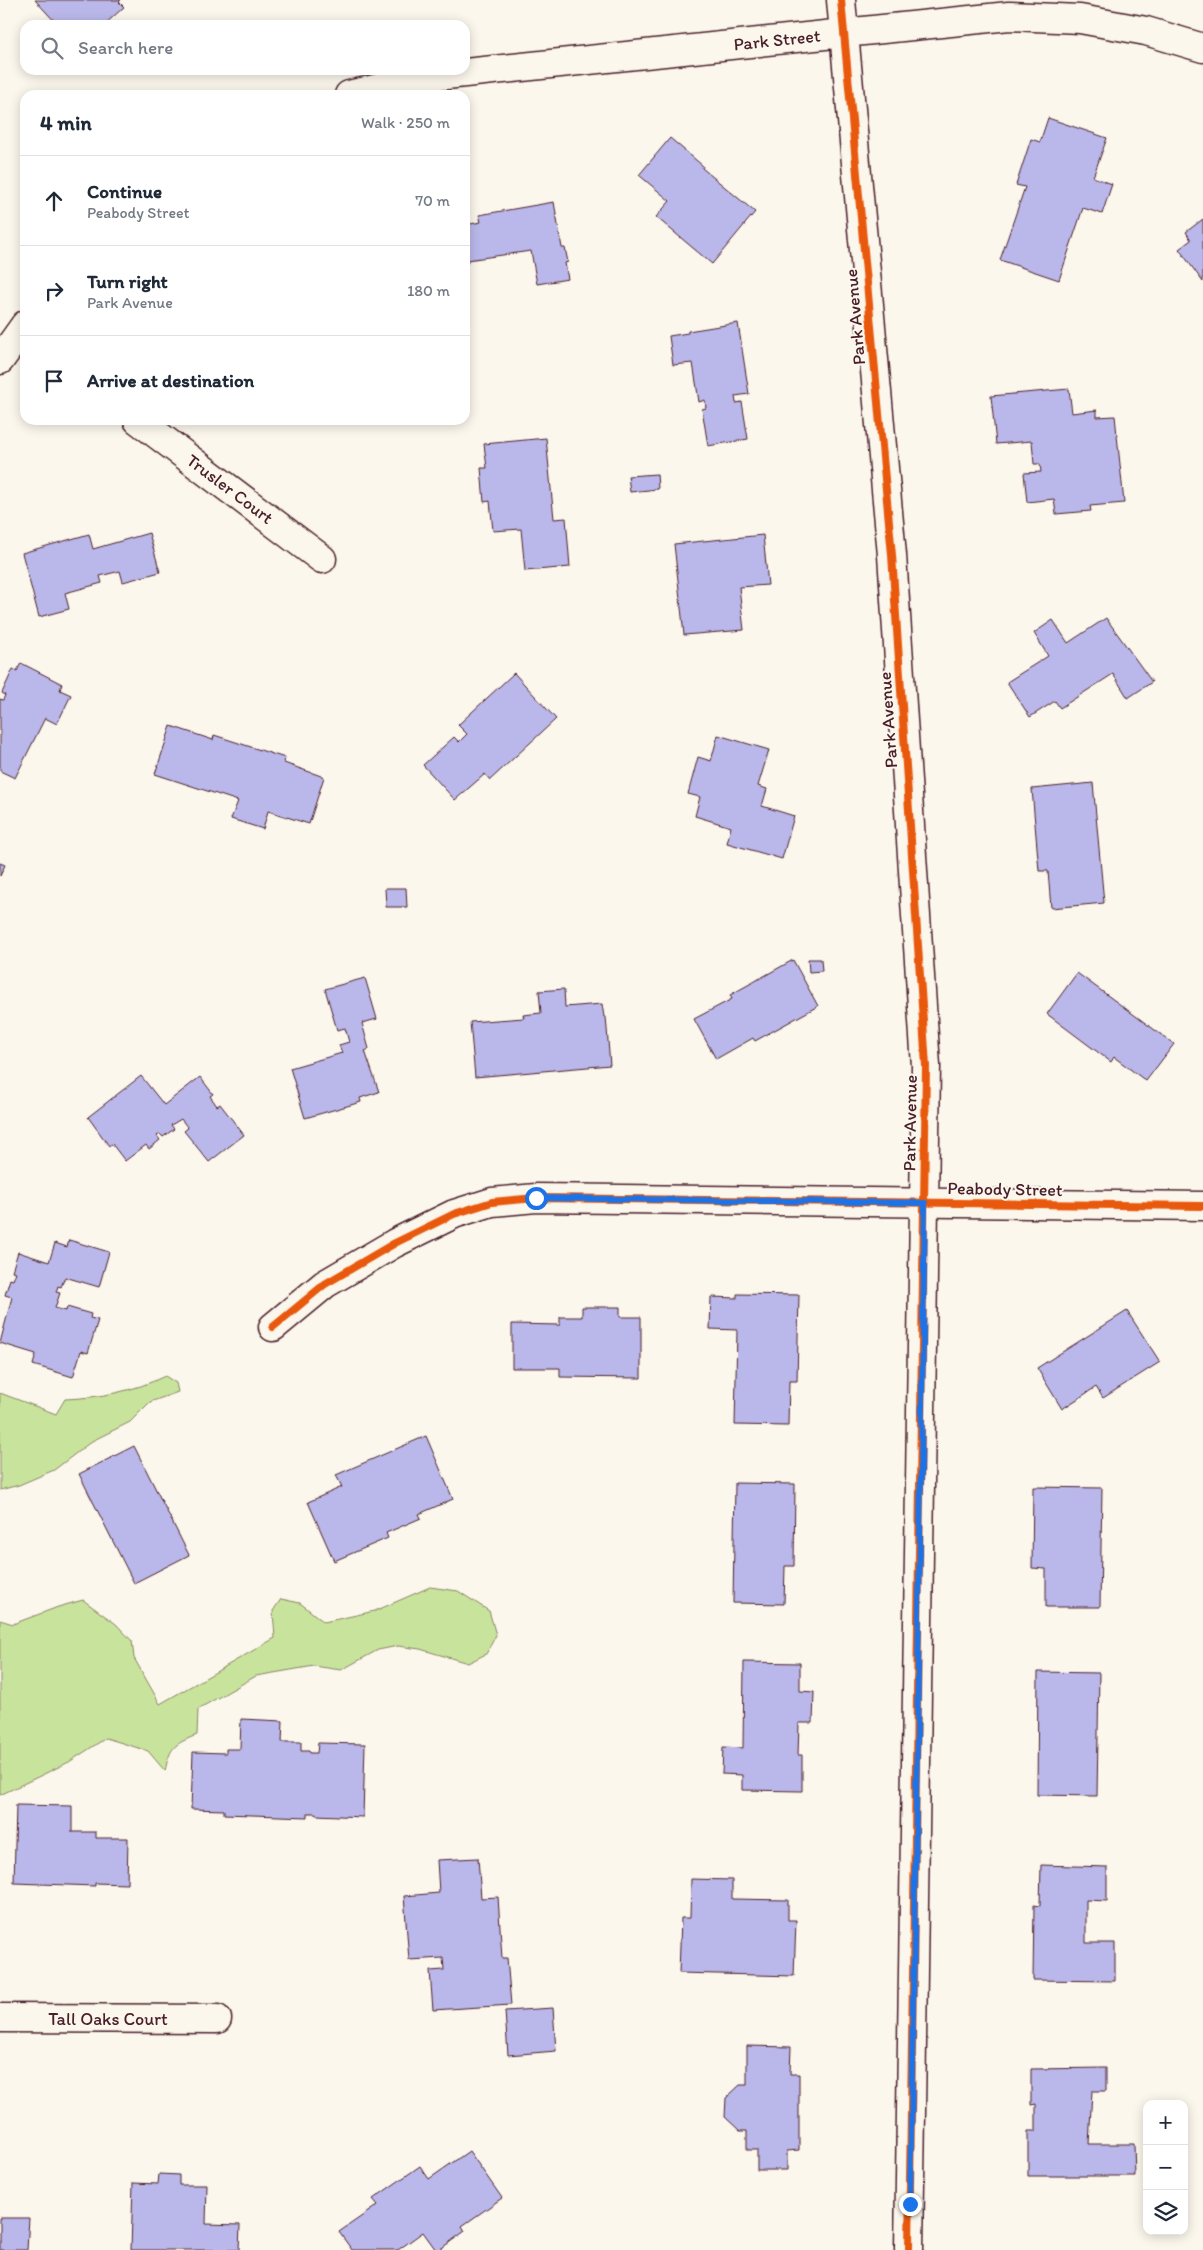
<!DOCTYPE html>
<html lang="en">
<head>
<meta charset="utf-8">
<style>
	body { margin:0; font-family:Itim,sans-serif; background:#f2f2f3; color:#1f2937 }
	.controls { position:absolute; right:15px; bottom:15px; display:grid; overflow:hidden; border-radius:10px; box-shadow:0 2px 12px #0003 }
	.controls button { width:45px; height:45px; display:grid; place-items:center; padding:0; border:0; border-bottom:1px solid #e0e1e3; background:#fff; color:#1f2937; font:25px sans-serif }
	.stop { position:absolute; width:15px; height:15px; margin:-11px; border:4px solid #1a73e8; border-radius:50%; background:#fff }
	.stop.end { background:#1a73e8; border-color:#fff; box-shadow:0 1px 5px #0008 }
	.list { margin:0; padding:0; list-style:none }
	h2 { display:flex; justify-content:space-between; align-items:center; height:65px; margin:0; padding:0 20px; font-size:21px }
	h2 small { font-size:16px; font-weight:400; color:#747a83 }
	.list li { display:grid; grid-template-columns:32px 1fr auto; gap:15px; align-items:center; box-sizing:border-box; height:90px; padding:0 20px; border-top:1px solid #e0e1e3 }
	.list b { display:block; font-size:19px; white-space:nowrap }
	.list p { margin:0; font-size:16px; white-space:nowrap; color:#747a83 }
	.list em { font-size:16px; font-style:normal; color:#747a83 }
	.icon { flex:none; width:28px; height:28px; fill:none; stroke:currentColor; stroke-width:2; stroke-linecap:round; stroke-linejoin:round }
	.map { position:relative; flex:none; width:1203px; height:2250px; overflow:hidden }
	.search { position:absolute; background:#fff; box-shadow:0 2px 12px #0003; left:20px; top:20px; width:450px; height:55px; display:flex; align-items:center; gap:12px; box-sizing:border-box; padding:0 18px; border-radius:15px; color:#747a83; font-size:19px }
	.panel { position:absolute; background:#fff; box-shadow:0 2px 12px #0003; left:20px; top:90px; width:450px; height:335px; border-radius:15px }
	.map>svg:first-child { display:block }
	.green { fill:#c8e49c; stroke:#898264 }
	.building { fill:#bab8ea; stroke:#4a1f2b }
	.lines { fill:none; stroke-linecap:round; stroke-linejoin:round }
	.street-casing { stroke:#4a1f2b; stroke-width:31 }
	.secondary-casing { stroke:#4a1f2b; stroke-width:31 }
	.street { stroke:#fbf7ec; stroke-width:28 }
	.secondary { stroke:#fbf7ec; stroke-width:28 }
	.cycleway-casing { stroke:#fbf7ec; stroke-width:11 }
	.cycleway { stroke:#e8590c; stroke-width:8 }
	.route { stroke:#1a73e8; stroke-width:6 }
	.labels { text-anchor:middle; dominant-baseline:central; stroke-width:4; stroke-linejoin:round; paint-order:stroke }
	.street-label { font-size:18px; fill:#4a1f2b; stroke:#fbf7ec }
</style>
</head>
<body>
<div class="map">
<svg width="1203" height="2250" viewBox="0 0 1203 2250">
	<rect width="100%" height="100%" fill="#fbf7ec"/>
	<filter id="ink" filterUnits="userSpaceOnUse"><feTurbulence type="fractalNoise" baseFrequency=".02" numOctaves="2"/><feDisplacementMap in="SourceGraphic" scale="10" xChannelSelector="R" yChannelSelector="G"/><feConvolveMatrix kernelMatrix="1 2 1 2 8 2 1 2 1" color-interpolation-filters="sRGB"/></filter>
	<g filter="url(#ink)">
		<g class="green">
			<path d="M165,1376L176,1383L178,1392L150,1402L130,1422L92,1441L54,1470L19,1485L0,1490V1393L56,1414L65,1399C98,1398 135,1391 165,1376Z"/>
			<path d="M430,1587L458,1591L489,1611L496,1635L486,1654L468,1663L420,1649L398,1646L378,1650L341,1670L314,1666L256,1676L198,1709L197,1735C174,1744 170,1747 165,1771L148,1751L106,1738L69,1762L0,1795V1620L13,1624L58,1607L83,1600L116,1624L132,1641L134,1658L160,1704L275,1638L273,1611L281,1599L300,1603L324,1622L375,1611Z"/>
		</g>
		<g class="building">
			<path d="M35,0H121L119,2L124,7L104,25H58Z"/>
			<path d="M1048,118L1107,138L1093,177L1112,184L1102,214L1083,208L1059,280L1000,260L1025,187L1016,185L1031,139L1040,142Z"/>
			<path d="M670,138L703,166L702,168L755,212L712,264L656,217L670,201L639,175Z"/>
			<path d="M554,202L562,248H565L568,262L565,263L568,279L537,284L531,251L467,260L468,263H465V225L481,222L479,215Z"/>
			<path d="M1203,219V282L1179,249L1191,240L1186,232Z"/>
			<path d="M738,323L749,394L735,396L736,403L742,402L748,439L708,446L702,409L706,408L705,400L699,402L693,363L673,365L669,336L688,333V331Z"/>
			<path d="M1069,389L1072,413L1097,410V417L1115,416L1124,503L1090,506L1091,511L1056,514L1054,499L1027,502L1024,473L1041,472L1040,464H1034L1032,441L996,444L991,396Z"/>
			<path d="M546,438L554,519L566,518L570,567L525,571L521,529L493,531L490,501L484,502L481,468H487L484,444Z"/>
			<path d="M657,474L658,489L630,492L628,476Z"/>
			<path d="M149,533L160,572L123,582L120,571L100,576L102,583L65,593L69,609L39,617L22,553L89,534L93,549Z"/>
			<path d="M763,535L768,585L739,587L744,630L684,635L674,544Z"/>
			<path d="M1106,618L1152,682L1128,698L1113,674L1060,708L1055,701L1030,717L1007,682L1048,656L1034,633L1053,620L1068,643Z"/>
			<path d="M21,663L62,684L60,690L71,695L57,724L45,718L15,778L0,771V699L3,700L5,695L2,693L13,669L17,671Z"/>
			<path d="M514,673L556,719L490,780L485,774L455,800L423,765L454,737L459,742L467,734L458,725Z"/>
			<path d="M171,726L213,740L214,735L285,758L284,763L324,777L309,824L268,811L263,829L231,819L238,801L155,774Z"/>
			<path d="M718,735L769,750L758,786L767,789L762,806L794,816L782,859L727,843L731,827L695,816L700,797L688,794L698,757L711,761Z"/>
			<path d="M1093,783L1104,903L1051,908L1048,871H1039L1032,789Z"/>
			<path d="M0,863L5,865L0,876Z"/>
			<path d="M385,888H406L407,907H386Z"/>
			<path d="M808,959H821L822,971L809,972Z"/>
			<path d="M793,960L818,1006L755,1041L753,1038L716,1059L694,1019L732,999L730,995Z"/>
			<path d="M1077,973L1174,1044L1146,1081L1114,1057L1111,1062L1047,1014Z"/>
			<path d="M365,978L377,1019L362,1023L369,1049L365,1051L379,1092L360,1098L361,1102L305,1118L290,1068L342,1053L339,1045L349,1042L345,1028L337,1030L325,989Z"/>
			<path d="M564,989L565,1007L602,1004L604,1017H606L610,1065L475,1077L470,1022L524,1018L523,1015L541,1013L539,991Z"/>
			<path d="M141,1076L164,1105L200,1077L213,1094L210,1096L217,1106L220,1104L244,1135L209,1162L184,1131L188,1128L181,1119L171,1125L174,1129L163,1137L160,1134L157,1136L160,1140L149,1149L146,1145L125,1161L112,1144L109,1146L88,1117Z"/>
			<path d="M69,1240L109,1252L99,1287L65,1277L61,1287L58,1286L56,1292L60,1293L55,1308L66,1311L67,1307L91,1314L90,1318L98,1320L88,1353L81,1351L73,1377L33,1365L36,1354L0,1343L12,1297L5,1295L10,1279L13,1280L16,1272L12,1271L18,1252L49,1262L55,1243L67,1247Z"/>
			<path d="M737,1294L799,1295L797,1381H789L788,1426L735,1425L737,1330L710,1329L711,1297L737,1298Z"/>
			<path d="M582,1307H620V1317H641V1378L560,1377V1368H512V1324L560,1325V1317H582Z"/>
			<path d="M1127,1311L1160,1362L1103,1398L1096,1387L1062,1409L1037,1368Z"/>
			<path d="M426,1436L453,1499L419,1514L421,1518L386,1533L388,1538L334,1561L308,1502L342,1487L336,1475Z"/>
			<path d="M134,1446L189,1555L134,1583L79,1474Z"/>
			<path d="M735,1483L795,1484L794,1566H785L784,1604L733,1603Z"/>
			<path d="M1033,1487L1102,1488L1100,1607H1046V1569L1032,1568Z"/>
			<path d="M744,1662L800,1663V1691L814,1692L813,1723H799L798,1755H802V1791L742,1790V1775L722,1774L723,1747L743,1748Z"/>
			<path d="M1038,1672L1099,1673L1097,1796L1037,1795Z"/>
			<path d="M241,1719L283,1721L282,1742H301V1751H309L310,1753H317L318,1743L365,1744L363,1817L316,1815V1813H308V1817L224,1814V1810L191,1809L193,1752L226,1753V1749H240Z"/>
			<path d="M16,1805L72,1806V1832H96V1838H128L127,1884L95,1883V1886L14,1883Z"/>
			<path d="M478,1858L481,1898L498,1897L502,1958H507L511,2005L433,2010L430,1971L444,1970L443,1958L409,1960L404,1896L439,1893L437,1860Z"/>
			<path d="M1041,1865L1107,1867V1901L1086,1900V1943H1115V1981L1033,1980L1034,1905L1040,1906Z"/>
			<path d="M691,1879L732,1880V1899L788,1900V1920H796L794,1976L679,1973L681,1918H690Z"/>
			<path d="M553,2008L556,2051L508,2055L505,2011Z"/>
			<path d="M747,2046L791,2047L790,2074H799V2150L787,2151V2170H757V2150H747V2131H740L725,2117L726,2098L740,2085H747Z"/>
			<path d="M1106,2068V2091H1092L1089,2144H1134L1135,2176H1028V2131H1036V2104L1031,2105V2069Z"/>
			<path d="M469,2151L502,2198L462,2226L465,2231L439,2250H436L423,2232L398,2250H352L339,2232L378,2205L373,2199L420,2166L429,2179Z"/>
			<path d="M159,2174L179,2175V2185H207L206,2224L240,2225L239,2250H131L133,2183L158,2184Z"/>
			<path d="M0,2218H29L27,2250H0Z"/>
		</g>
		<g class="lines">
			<g class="street-casing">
				<g id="street">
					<path d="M138,420L322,559"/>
					<path d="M273,1327L325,1284L395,1243L454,1214L492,1202L536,1198L1203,1206"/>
					<path d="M0,2018L217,2019"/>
					<path d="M909,2250L926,1066L892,555L844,33L1009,16L1080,19L1146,31L1203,48"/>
				</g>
			</g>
			<g class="secondary-casing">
				<g id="secondary">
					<path d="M349,95L427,77L844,33L841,0"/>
					<path d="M0,360L25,325"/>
				</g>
			</g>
			<use href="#street" class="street"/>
			<use href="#secondary" class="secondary"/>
			<g class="cycleway-casing">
				<g id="cycleway">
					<path d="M841,0L892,555L926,1066L909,2250"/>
					<path d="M273,1327L325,1284L395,1243L454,1214L492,1202L536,1198L1203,1206"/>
				</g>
			</g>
			<use href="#cycleway" class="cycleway"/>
		</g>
	</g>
	<g class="lines" filter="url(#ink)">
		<path class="route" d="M536,1198L925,1203L910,2204"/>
	</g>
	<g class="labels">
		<g class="street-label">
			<text transform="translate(777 40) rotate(-6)">Park Street</text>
			<text transform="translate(855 317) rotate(-95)">Park Avenue</text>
			<text transform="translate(230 489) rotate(37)">Trusler Court</text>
			<text transform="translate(888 720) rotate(-94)">Park Avenue</text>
			<text transform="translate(910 1123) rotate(-89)">Park Avenue</text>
			<text transform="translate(1005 1189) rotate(1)">Peabody Street</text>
			<text x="108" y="2019">Tall Oaks Court</text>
		</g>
	</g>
</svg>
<div class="controls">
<button>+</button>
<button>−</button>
<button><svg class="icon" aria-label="layers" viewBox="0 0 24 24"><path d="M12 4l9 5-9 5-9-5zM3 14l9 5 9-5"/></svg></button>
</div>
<div class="stop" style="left:536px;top:1198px"></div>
<div class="stop end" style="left:910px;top:2204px"></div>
<div class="search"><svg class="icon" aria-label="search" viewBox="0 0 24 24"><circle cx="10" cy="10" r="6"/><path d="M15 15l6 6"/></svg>Search here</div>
<section class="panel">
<h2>4 min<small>Walk · 250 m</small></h2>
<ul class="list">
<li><svg class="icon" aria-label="ahead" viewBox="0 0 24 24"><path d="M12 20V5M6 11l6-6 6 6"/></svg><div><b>Continue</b><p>Peabody Street</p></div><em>70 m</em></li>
<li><svg class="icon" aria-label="right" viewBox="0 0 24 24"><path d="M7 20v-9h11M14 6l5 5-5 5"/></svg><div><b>Turn right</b><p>Park Avenue</p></div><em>180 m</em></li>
<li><svg class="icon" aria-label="arrive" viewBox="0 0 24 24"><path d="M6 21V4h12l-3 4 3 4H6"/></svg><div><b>Arrive at destination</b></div></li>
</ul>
</section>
</div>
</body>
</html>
